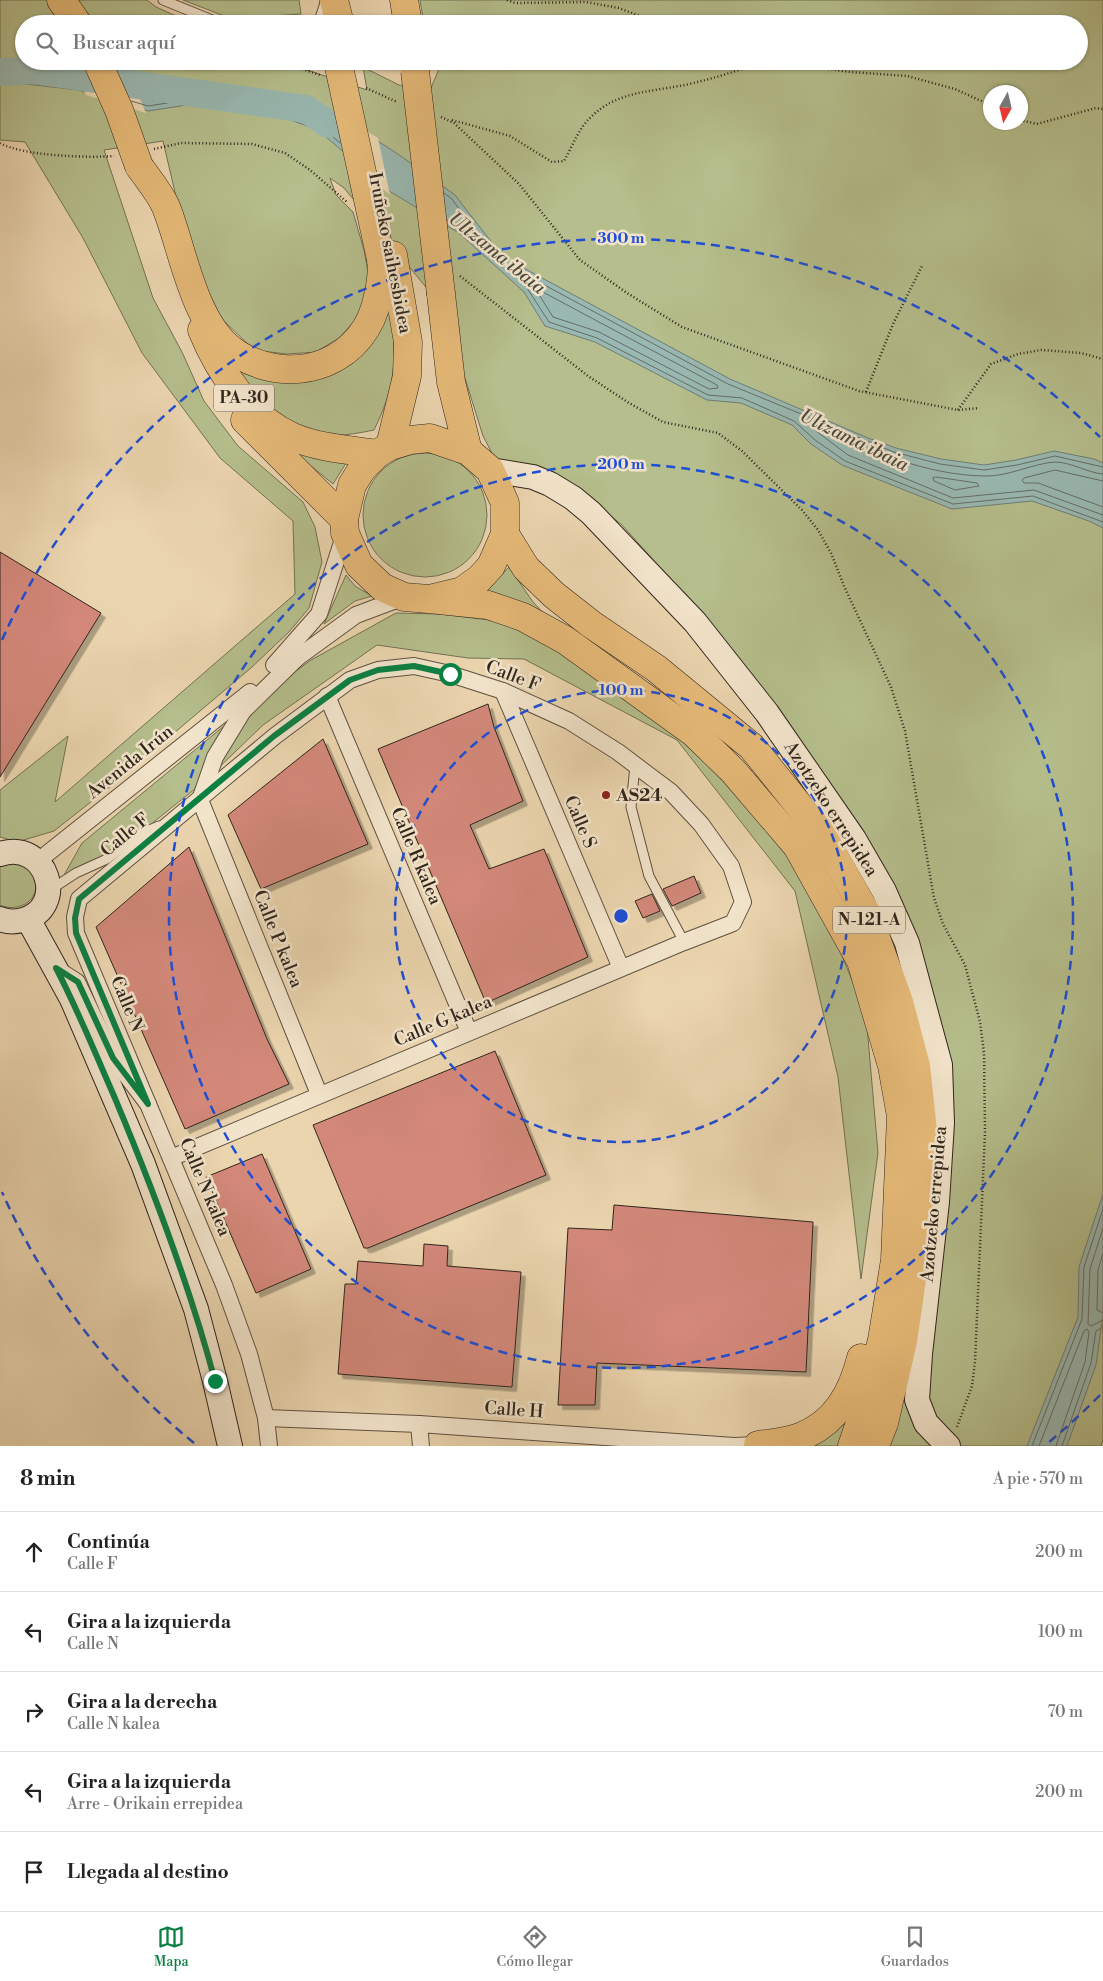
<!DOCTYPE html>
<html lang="es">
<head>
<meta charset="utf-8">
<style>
	body { margin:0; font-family:"Libre Bodoni",serif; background:#f2f2f2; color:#222 }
	.compass { position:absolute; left:983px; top:85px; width:45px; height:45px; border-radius:50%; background:#fff; box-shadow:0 1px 4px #0004; rotate:188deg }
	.stop { position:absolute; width:15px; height:15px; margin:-11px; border:4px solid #0b8043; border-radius:50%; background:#fff }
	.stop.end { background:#0b8043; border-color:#fff; box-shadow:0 1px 5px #0008 }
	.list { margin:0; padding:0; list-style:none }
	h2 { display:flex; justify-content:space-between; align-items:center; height:65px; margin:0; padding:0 20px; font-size:21px }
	h2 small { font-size:16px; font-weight:400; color:#767676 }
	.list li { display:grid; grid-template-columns:32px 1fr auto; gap:15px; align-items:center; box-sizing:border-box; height:80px; padding:0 20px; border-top:1px solid #e0e0e0 }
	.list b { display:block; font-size:19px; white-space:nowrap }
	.list p { margin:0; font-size:16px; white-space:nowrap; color:#767676 }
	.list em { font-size:16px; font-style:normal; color:#767676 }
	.icon { flex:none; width:28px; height:28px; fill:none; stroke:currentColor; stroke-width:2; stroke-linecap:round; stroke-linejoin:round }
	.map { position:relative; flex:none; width:1103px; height:1446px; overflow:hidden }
	.search { position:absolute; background:#fff; box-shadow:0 1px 4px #0004; left:15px; right:15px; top:15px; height:55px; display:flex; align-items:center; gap:12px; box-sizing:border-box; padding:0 18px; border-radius:28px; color:#767676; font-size:19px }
	.sheet { height:465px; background:#fff }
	nav { display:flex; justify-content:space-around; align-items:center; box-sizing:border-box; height:70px; border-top:1px solid #e0e0e0; background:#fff; font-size:14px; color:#767676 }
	nav a { display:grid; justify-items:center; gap:2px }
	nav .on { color:#0b8043 }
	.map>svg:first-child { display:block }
	.green { fill:#b5be8c; stroke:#727254; fill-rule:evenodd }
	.water { fill:#99b8b1; stroke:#6f7d75 }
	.pier { fill:#ebd5af }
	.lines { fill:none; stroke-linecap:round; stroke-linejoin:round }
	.shore { stroke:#646e66; stroke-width:1 }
	.river { stroke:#99b8b1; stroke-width:28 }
	.building { fill:#d3887a; stroke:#30251c; filter:url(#shadow) }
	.lane-casing { stroke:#5f5141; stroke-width:11 }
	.street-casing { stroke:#5f5141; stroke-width:18 }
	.secondary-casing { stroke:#30251c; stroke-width:26 }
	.highway-casing { stroke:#30251c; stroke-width:29 }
	.path { stroke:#30251c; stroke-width:2.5; stroke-dasharray:1 2.5; stroke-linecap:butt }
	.lane { stroke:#f2e4cb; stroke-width:9 }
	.street { stroke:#f2e4cb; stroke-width:16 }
	.secondary { stroke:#f2e4cb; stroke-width:24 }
	.highway { stroke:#e6ba78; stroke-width:28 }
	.highway-bridge-casing { stroke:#30251c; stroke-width:29; stroke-linecap:butt }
	.highway-bridge { stroke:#e6ba78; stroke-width:28 }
	.route { stroke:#0b8043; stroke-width:6 }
	.ring { fill:none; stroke:#1d4ed8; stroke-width:2.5; stroke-dasharray:9 6 }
	.poi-dot { fill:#8f2418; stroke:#f2e4cb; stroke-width:2 }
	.labels { text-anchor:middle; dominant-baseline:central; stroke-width:5; stroke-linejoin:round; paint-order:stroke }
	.shield { fill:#f2e4cb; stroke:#6a5e50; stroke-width:1 }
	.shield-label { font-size:16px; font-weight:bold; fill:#30251c }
	.street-label { font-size:18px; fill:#30251c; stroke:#f2e4cb }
	.poi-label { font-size:18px; font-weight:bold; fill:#30251c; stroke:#f2e4cb; text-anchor:start }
	.water-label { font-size:19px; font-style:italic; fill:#4a4a41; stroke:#f2e4cb }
	.centre { fill:#1d4ed8; stroke:#f2e4cb; stroke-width:2.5 }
	.ring-label { font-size:15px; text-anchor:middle; font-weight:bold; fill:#1d4ed8; stroke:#f2e4cb; stroke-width:5; stroke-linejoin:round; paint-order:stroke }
</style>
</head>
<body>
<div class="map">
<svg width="1103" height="1446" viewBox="0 0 1103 1446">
	<defs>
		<filter id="shadow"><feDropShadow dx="4.5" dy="4.5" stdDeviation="0" flood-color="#0004"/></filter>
	</defs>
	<rect width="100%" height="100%" fill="#ebd5af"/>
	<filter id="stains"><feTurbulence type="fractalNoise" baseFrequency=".004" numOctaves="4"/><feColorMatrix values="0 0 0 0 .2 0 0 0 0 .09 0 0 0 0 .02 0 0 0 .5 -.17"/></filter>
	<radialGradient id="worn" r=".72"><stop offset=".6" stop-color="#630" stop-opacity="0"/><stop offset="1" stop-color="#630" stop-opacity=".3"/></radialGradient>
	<g class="green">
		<path d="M0,0H147L156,7L194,24H24V61H280L367,90L363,67L399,85L431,88L439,69V61H1079V24H427L423,18L420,0H1103V1440L1101,1446H875L940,1065L884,891L691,602L622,525L575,487L496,461L483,436L459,359V327L344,188L330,178L336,195L353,212L364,250L369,278L360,315L339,338L316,352L287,354L254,350L221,318L188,248L163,141L104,150L153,298L182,352L204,401L238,446L303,502L315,527L322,562L309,608L289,632L252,667L115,783L54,831L17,842L0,837V790L68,736L55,802L295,594L293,521L220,458L142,353L83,238L25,142L0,140ZM990,92H1020V122H990Z"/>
		<path d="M183,0H299L301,14L232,19Z"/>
		<path d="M388,293C396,349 400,378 374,430C360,433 331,438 316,435C295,429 257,402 244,384C239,377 235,368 231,360L298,380Z"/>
		<path d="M289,448L348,460L333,484Z"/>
		<circle cx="425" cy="515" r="62"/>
		<path d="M509,567L533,602L547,617L487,591Z"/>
		<path d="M346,575L355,586L372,596L355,601L324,624Z"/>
		<path d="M396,613L440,614L521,624L684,738L779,830L828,921L866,1015L878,1153L861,1279L838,1077L795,891L677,740L524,659L468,658L377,645L263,725L206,780L114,854L59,884L82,843L247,707L311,660Z"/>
		<path d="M7,861L30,868C32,873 36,879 36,884C37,904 15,912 0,905V863Z"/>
		<path d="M859,1394L842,1446H797Z"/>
	</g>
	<g class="water">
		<path d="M0,68L33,70L296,107L319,104L398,154L455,195L503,257L730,379L868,438L896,448L941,459L984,465L1016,460L1054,451L1094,459L1103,463V528L1089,521L1032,501L952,509L842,465L811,444L792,425L741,403L707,400L595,342L545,326L524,292L459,233L389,191L318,130L288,119L187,105L148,111L78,90L0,81Z"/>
		<path d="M1103,1194V1315L1096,1365L1067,1446H1027L1078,1317L1079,1267Z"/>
	</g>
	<g class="pier">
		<path d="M76,74L133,82L146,113L86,95Z"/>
		<path d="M337,113L378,138L390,195L349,160Z"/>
	</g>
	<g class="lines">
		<g class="shore">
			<path d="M126,88L180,96L182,98L180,101L148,106L131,101"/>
			<path d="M335,120L318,109L295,114L296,117L321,126L340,143"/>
			<path d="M444,193L452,199L487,248L484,249L462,229L447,220"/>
			<path d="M539,290L717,385L718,388L709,389L599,332L553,317L538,293Z"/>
			<path d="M1103,467L1055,456L1017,465L984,470L940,464L894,452L728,384L511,267L508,268L527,288L549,322L597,338L708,395L742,398L794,421L815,440L845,461L953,504L1033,496L1103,522"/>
			<path d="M1103,474C1088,473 1071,462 1055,462C1034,463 1008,477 984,476C927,475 871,451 820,429L816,431L848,455L953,498L1034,490L1103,515"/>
			<path d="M936,477L977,483L979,486L955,490L934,481L933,478Z"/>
			<path d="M1103,481L1055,470L1024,478L1022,480L1024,483H1038L1103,507"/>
			<path d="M1103,1228L1090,1269L1088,1324L1091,1326L1103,1320"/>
			<path d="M1103,1253L1098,1270L1097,1310L1103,1313"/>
			<path d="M1032,1446L1082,1319L1084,1267L1103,1209"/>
			<path d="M1039,1446L1084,1331L1087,1329L1089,1332L1085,1362L1056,1446"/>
			<path d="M1062,1446L1091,1363L1096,1331L1103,1327"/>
		</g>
		<path class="river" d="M0,72L33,70L306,109L328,124"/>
	</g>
	<g class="building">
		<path d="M0,552L101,613L0,777Z"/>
		<path d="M488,704L494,727L523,801L470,825L489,869L544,849L588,957L486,1003L378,749Z"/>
		<path d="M323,739L368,844L261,889L228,815Z"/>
		<path d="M189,847L267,1039L289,1084L185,1129L96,927Z"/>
		<path d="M694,876L701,893L672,906L663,889Z"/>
		<path d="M652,894L660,911L643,918L635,901Z"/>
		<path d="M495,1051L546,1175L368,1248H364L313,1125Z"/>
		<path d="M262,1154L311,1269L256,1293L206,1177Z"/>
		<path d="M614,1205L813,1222L806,1372L597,1363L595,1405H558L568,1228L612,1230Z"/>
		<path d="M424,1244L448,1246L447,1266L521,1272L512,1387L338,1374L345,1284H356L358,1261L423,1266Z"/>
	</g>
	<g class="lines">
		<g class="lane-casing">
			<g id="lane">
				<path d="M163,0L222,24"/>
				<path d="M318,24L326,0"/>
				<path d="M635,765L631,807L649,876L684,942"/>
				<path d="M50,890L76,873L107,859L140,834L159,826"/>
			</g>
		</g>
		<g class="street-casing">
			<g id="street">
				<path d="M298,657L243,711L215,757L200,800L319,1094"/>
				<path d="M290,663L356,615L404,597"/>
				<path d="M274,665L319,614L345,533"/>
				<path d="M503,691L621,968"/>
				<path d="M327,696L469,1032"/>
				<path d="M38,861L250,692"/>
				<path d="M57,969L77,982L113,1058L148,1104L224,1285L249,1354L266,1418L269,1446"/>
				<path d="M148,1104L76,933L75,917L79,899L275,736L350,680L378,670L414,666L450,674L503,691L569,721L618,752L671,792L701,824L731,866L743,902L733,923L684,942L171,1158"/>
				<path d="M266,1418L419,1424L734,1446L758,1445"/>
				<path d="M419,1424L421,1446"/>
			</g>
		</g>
		<g class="secondary-casing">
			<g id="secondary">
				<path d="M490,470L533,477L550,484L573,498L591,513L695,622L767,713L854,839L884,891L907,943L940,1065L942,1123L937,1202L920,1354L917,1400L926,1423L948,1446"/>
				<path d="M0,854C48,839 68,908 23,920C15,922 7,922 0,919"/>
				<path d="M28,919L72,999L143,1164L196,1309L215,1381L230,1446"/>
			</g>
		</g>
		<g class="highway-casing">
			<g id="highway">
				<path d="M61,0L78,24"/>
				<path d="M334,0L340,24"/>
				<path d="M404,0L408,24"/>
				<path d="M139,166C148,179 160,193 166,207C184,252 194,329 239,355C296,388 366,362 378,296C381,283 383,272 381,259"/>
				<path d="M441,294L451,382L468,451"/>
				<path d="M202,330C219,372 251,419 293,437C319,448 350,450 377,454"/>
				<path d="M245,420L344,519"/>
				<path d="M390,446L407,376L408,342L393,255"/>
				<path d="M505,534L526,568L554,595L591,624L657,669L752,747L821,833L868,916L899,1002L916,1066L924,1140L915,1258L903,1341L884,1423L875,1446"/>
				<path d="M429,599L462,591L479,579L491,566L505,534V503L490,470L468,451L430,438L410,440L390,446L377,454L362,469L352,485L344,519L345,533L359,565L382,587L404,597L429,599L488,605L523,617L565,640L694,733L733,771L797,846L861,961L892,1066L901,1116L895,1260L882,1340L861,1420L852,1446"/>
				<path d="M758,1445C772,1443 788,1442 800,1437C836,1423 852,1393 861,1358"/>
			</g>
		</g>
		<g class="path">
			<path d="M507,0L515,3L586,2L619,8L661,24"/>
			<path d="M279,61L320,75"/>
			<path d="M769,61L851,72L907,76L955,89L990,105"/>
			<path d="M366,88L397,102"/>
			<path d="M441,117L454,123L519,184L580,260L627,293L682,327L859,391L958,410L979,408"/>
			<path d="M452,120L510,136L552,162L564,161C572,147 579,128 590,118C617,90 654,92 689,84C715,78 738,71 763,61"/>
			<path d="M1020,120L1037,124L1096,108L1103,109"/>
			<path d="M0,143C23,156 87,158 114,156"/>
			<path d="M154,149L181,143L252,144L285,153L310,170L347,202"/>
			<path d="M460,276L588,376L629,403L663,422L718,433L742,451L802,510L818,530L831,553L844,586L891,687L905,731L934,898L943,924L965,965L980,1022L984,1053L985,1132L975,1362L972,1386L957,1427"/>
			<path d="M866,392L893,324L922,266"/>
			<path d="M958,410L991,364L1018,354L1041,350L1081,353L1103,359"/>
		</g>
		<use href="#lane" class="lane"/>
		<use href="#street" class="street"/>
		<use href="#secondary" class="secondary"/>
		<use href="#highway" class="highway"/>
		<g class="highway-bridge-casing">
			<g id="highway-bridge">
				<path d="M97,61L119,110L139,166"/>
				<path d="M339,67L381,259"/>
				<path d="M415,71L441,294"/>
			</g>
		</g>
		<use href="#highway-bridge" class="highway-bridge"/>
	</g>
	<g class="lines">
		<path class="route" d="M215,1381C189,1283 153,1189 114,1096C95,1053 78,1010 56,968L78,982L113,1058L148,1104L76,933L75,918L79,899L274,736L350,680L378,670L414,666L450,674"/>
	</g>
	<g class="ring">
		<circle cx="621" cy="916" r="226"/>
		<circle cx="621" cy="916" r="452"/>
		<path d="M1100 1395A678 678 0 0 1 1048 1443M194 1443A678 678 0 0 1 2 1192M2 640A678 678 0 0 1 1100 437"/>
	</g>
	<circle class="poi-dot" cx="606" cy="795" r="5"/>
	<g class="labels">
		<g class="shield">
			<rect x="214" y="384.5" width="60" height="27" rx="4"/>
			<rect x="833" y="906.5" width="72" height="27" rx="4"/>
		</g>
		<g class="shield-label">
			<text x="244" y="398">PA-30</text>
			<text x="869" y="920">N-121-A</text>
		</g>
		<g class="street-label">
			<text transform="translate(390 253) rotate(79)">Iruñeko saihesbidea</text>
			<text transform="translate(513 676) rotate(21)">Calle F</text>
			<text transform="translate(130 762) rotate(-39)">Avenida Irún</text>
			<text transform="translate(831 809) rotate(57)">Azotzeko errepidea</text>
			<text transform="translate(580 822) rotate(67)">Calle S</text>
			<text transform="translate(125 835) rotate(-39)">Calle F</text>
			<text transform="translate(416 856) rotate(67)">Calle R kalea</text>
			<text transform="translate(278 939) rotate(68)">Calle P kalea</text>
			<text transform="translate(127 1004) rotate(67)">Calle N</text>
			<text transform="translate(443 1021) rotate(-23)">Calle G kalea</text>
			<text transform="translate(205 1187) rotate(67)">Calle N kalea</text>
			<text transform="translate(934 1204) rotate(-85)">Azotzeko errepidea</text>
			<text transform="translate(514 1410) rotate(4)">Calle H</text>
		</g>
		<g class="poi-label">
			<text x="616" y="795">AS24</text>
		</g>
		<g class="water-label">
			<text transform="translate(497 253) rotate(39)">Ultzama ibaia</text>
			<text transform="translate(854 440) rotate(26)">Ultzama ibaia</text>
		</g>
	</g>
	<circle cx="621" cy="916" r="8" class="centre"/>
	<g class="ring-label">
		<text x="621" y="243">300 m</text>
		<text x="621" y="469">200 m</text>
		<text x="621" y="695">100 m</text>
	</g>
	<rect width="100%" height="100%" filter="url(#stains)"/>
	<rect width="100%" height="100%" fill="url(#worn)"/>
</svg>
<svg class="compass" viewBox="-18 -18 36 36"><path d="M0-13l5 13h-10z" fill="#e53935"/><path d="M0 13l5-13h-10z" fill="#767676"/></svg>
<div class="stop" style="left:450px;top:674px"></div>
<div class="stop end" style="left:215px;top:1381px"></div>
<div class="search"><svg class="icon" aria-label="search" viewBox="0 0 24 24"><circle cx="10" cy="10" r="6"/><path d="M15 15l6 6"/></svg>Buscar aquí</div>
</div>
<section class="sheet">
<h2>8 min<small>A pie · 570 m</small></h2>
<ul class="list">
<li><svg class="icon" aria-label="ahead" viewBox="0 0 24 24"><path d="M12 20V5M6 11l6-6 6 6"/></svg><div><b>Continúa</b><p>Calle F</p></div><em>200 m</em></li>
<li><svg class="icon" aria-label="left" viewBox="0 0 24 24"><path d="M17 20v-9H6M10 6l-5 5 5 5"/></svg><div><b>Gira a la izquierda</b><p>Calle N</p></div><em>100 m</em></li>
<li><svg class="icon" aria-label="right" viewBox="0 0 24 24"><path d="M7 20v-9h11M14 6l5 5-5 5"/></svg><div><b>Gira a la derecha</b><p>Calle N kalea</p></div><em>70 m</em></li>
<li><svg class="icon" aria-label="left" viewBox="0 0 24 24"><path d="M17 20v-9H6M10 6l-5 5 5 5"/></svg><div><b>Gira a la izquierda</b><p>Arre - Orikain errepidea</p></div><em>200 m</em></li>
<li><svg class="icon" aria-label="arrive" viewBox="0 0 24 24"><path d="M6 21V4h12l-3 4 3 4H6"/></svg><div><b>Llegada al destino</b></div></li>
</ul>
</section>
<nav>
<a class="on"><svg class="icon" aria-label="map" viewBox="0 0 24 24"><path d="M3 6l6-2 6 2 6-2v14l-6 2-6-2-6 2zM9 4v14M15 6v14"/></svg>Mapa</a>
<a><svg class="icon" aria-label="directions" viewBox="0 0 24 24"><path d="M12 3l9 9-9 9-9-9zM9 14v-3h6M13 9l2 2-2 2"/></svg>Cómo llegar</a>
<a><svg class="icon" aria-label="saved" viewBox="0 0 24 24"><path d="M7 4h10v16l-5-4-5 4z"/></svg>Guardados</a>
</nav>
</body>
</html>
